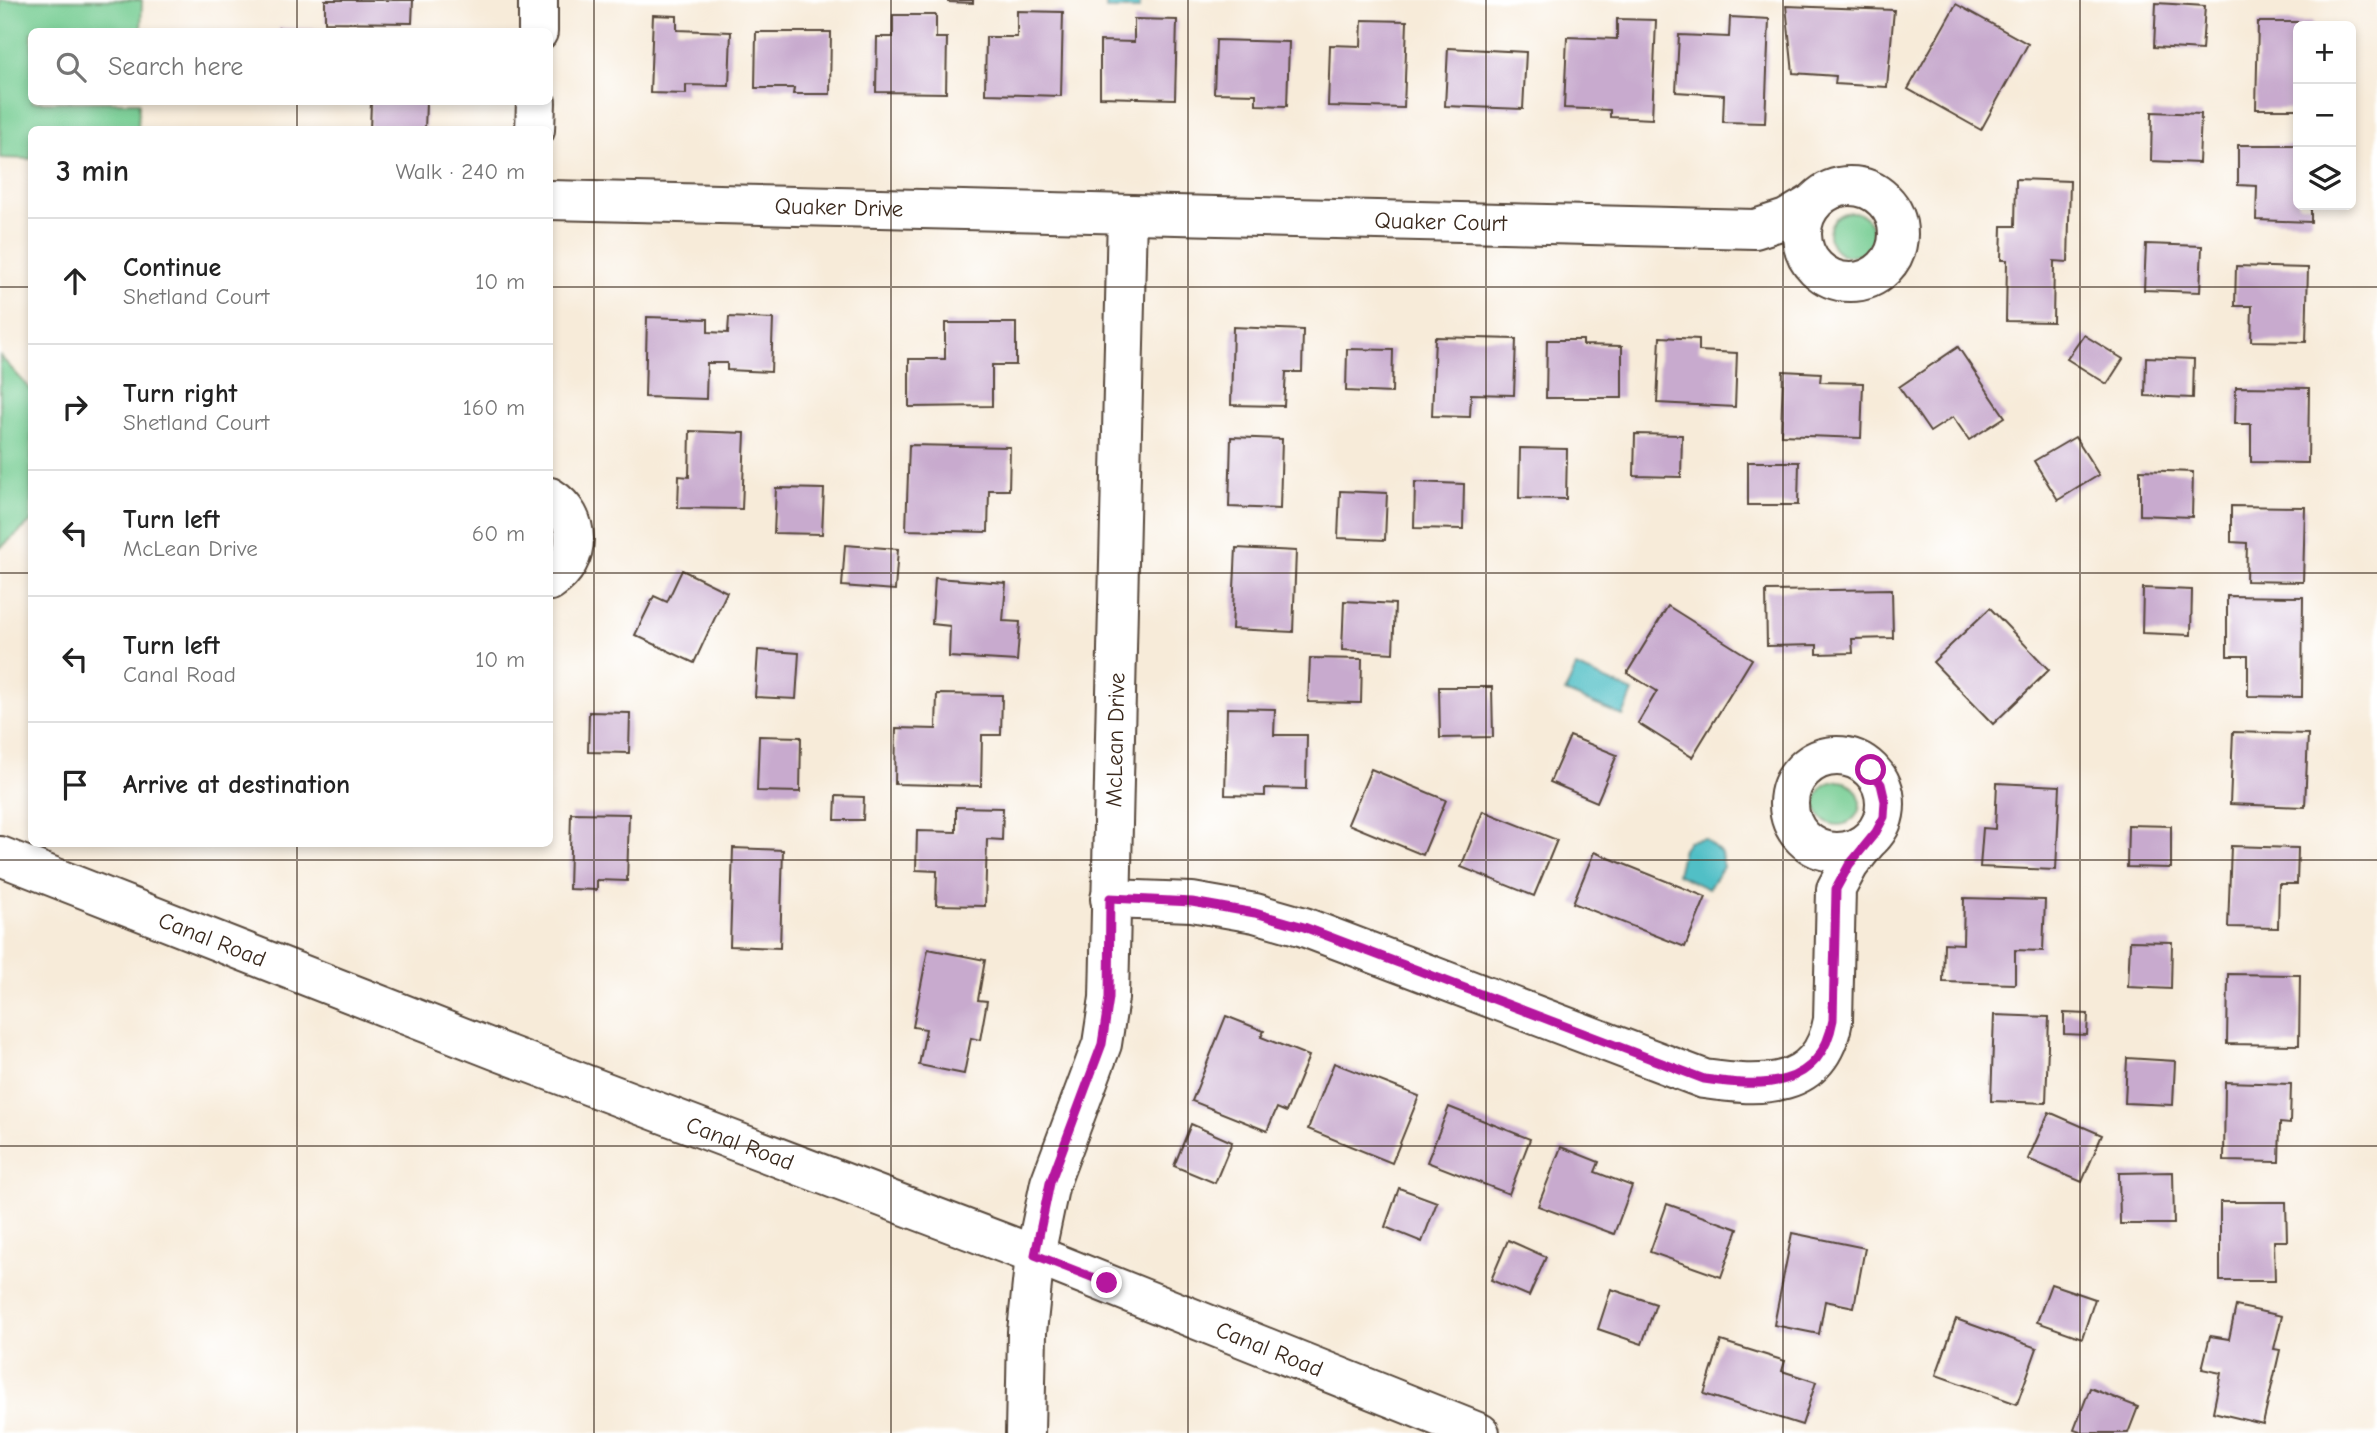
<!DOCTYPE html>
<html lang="en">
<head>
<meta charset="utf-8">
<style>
	body { margin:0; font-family:"Comic Neue",sans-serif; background:#f2f2f2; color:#222 }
	.controls { position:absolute; right:21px; top:21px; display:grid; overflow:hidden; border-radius:10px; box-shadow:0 4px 10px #0003 }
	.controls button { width:63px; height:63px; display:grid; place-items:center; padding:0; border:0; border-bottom:2px solid #e0e0e0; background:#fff; color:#222; font:35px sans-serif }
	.stop { position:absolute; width:21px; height:21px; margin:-16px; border:5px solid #b5179e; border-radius:50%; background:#fff }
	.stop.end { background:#b5179e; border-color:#fff; box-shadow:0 2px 7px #0008 }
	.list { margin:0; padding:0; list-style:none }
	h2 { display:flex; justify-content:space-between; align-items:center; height:91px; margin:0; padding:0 28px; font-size:30px }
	h2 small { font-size:23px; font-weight:400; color:#767676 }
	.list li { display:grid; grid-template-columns:46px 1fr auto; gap:21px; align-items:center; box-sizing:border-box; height:126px; padding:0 28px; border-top:2px solid #e0e0e0 }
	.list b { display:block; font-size:26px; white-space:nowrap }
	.list p { margin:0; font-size:23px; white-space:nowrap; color:#767676 }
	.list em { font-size:23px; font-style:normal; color:#767676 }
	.icon { flex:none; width:38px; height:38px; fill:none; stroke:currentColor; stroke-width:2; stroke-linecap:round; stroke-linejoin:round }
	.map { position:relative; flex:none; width:2377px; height:1433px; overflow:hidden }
	.search { position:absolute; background:#fff; box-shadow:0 4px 10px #0003; left:28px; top:28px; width:525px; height:77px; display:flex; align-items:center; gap:18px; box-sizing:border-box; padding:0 24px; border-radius:10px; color:#767676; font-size:26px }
	.panel { position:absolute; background:#fff; box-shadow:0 4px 10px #0003; left:28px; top:126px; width:525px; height:721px; border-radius:10px }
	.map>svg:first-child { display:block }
	.green { fill:#74cc92; stroke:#587b58; stroke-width:2 }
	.water { fill:#51bfc6; stroke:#467472; stroke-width:2 }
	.building { fill:#c8aace }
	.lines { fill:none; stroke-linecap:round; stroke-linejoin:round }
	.minor-casing { stroke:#57473a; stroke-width:42 }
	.minor { stroke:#fff; stroke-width:38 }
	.route { stroke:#b5179e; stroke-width:9 }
	.grid { fill:none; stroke:#3b2a1e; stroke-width:2; stroke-opacity:0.55 }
	.labels { text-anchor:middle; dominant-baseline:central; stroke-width:6; stroke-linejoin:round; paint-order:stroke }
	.street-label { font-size:23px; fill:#3b2a1e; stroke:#fff }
</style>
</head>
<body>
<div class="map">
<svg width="2377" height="1433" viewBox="0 0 2377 1433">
	<rect width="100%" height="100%" fill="#fff"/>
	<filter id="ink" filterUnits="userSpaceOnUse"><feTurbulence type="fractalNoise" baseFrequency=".0143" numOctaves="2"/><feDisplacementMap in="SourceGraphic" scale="14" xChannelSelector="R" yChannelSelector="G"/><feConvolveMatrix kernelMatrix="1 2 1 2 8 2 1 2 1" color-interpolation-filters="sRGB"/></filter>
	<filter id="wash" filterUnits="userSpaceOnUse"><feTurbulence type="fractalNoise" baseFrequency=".00686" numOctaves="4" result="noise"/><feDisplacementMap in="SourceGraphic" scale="28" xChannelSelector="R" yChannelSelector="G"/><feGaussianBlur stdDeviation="1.57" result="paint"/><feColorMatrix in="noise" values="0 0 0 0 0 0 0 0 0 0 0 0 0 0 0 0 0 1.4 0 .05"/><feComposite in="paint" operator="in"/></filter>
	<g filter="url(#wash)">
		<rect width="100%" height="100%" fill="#f7ebd9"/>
		<g class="green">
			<path d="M0,0H142L141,31L32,32V102H139L138,129L32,130L31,159L0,158Z"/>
			<circle cx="1851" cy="234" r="22"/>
			<path d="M0,356L32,391L31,522L0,548Z"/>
			<circle cx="1838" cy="803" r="22"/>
		</g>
		<g class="water">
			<rect x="1106" y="0" width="34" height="9"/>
			<path d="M1576,667L1633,692L1623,716L1565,692Z"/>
			<path d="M1704,838L1721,853L1723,867L1708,889L1677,874L1683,849L1688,841Z"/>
		</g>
		<g id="blocks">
			<g class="building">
				<path d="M325,0H413L412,23L325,22Z"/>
				<path d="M948,0H973V3L948,2Z"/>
				<path d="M2156,3L2205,6L2202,50L2154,47Z"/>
				<path d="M1956,4L2028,44L1981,130L1908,89Z"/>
				<path d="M1786,6L1894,10L1887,87L1835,84L1836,76L1793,73Z"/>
				<path d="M1017,11L1063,12L1061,96L985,94L986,37H1017Z"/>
				<path d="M653,15L677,16V30L731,32L729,86L686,85V94L650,93Z"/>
				<path d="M893,15H936V38H947L946,93L876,92L877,37H893Z"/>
				<path d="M1730,17L1769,19L1765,123L1723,122L1724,95L1676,92L1679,35L1729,37Z"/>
				<path d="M1134,19L1177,20L1175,99L1100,97V41L1134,42Z"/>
				<path d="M1617,19L1656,20L1652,119L1610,117V110L1564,108L1567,37L1617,39Z"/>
				<path d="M1362,20L1407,21L1404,108L1328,106L1330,45L1361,46Z"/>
				<path d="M2258,22H2313V26H2298V109H2256Z"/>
				<path d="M279,28L324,29V32H279Z"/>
				<path d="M756,32H831L830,94H793L794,88H755Z"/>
				<path d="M1216,40L1289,42L1287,106L1256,105V94L1214,93Z"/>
				<path d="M1448,48L1526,52L1523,109L1445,106Z"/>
				<path d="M371,102H426L425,130H370Z"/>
				<path d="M2152,112L2201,114L2199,163L2151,161Z"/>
				<path d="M2238,145H2298V205H2311V222L2256,220L2257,186L2238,185Z"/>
				<path d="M2016,179L2070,181L2068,262L2054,261L2053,322L2006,321L2007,260H2001L2002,226H2015Z"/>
				<path d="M2146,244L2202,246L2200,292L2144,290Z"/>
				<path d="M2236,266L2308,268L2306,342L2251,341L2252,306H2235Z"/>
				<path d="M647,317L708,319V332L728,333L729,317L773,319L771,372L727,370V363H707L706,399L645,397Z"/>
				<path d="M945,323H1016V365H992V406L909,407V359H945Z"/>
				<path d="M1233,327L1303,330L1302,372H1286L1284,406L1231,405Z"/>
				<path d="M2084,335L2123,359L2107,384L2067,359Z"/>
				<path d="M1435,337L1516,339L1514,395L1471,394L1470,417L1432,416Z"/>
				<path d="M1660,337L1699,339V351L1737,353L1735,407L1657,403Z"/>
				<path d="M1547,340H1583V345L1622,346V398H1546Z"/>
				<path d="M1958,347L2005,417L1969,440L1953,417L1930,432L1899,387Z"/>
				<path d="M1347,349L1393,350L1392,393L1346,391Z"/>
				<path d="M2146,357L2194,359L2193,398L2145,396Z"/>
				<path d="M1783,371L1821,373L1820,382L1863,383L1861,438L1781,435Z"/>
				<path d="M2236,387L2309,388L2308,463L2251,462V424H2235Z"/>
				<path d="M690,431L745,433L742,509L678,508L679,476L689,477Z"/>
				<path d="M1635,434L1682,435L1681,477L1634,476Z"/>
				<path d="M1231,437L1282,439L1280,509L1229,507Z"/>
				<path d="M2075,437L2099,475L2058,500L2034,461Z"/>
				<path d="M909,445L1010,447L1009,490H989L988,532L906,530Z"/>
				<path d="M1520,448L1567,449L1566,499L1519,498Z"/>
				<path d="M1748,462H1799L1798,505H1748Z"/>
				<path d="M2140,470L2193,472L2192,517L2140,515Z"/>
				<path d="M1415,482L1464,484L1463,529L1414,528Z"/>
				<path d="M776,488L824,489L822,534L774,533Z"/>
				<path d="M1340,491L1387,493L1385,540L1338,538Z"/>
				<path d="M2231,506L2305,507L2303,582L2246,581L2247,543L2231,542Z"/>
				<path d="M845,545L898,549L895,590L842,586Z"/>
				<path d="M1236,548L1296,551L1293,632L1232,629Z"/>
				<path d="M682,570L727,592L694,663L635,635L654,596L667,602Z"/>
				<path d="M935,578L1006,583L1003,621L1020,622L1017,661L949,657L950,626L932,624Z"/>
				<path d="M2143,588L2192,590L2191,635L2142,633Z"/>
				<path d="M1892,589L1893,638L1852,639L1853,653L1817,654V645L1767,646L1766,591Z"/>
				<path d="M2227,596L2303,597L2302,697L2248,696V656H2227Z"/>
				<path d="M1344,601L1395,604L1393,653L1342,650Z"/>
				<path d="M1668,606L1752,659L1692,757L1638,723L1657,691L1627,673Z"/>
				<path d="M1990,608L2049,670L1993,724L1933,662Z"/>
				<path d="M758,650L799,653L796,699L755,697Z"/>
				<path d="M1310,658L1362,659L1361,703L1308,702Z"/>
				<path d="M1439,687H1492L1493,737L1440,738Z"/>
				<path d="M937,694L1002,695L1001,735H982L981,786L895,784L896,728L936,729Z"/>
				<path d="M1227,708L1275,709L1274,735H1307L1306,789L1265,788V796L1225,795Z"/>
				<path d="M589,712L630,713L629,753L588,752Z"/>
				<path d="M2233,732L2308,734L2305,807L2230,804Z"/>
				<path d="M759,736L801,737L800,792L757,791Z"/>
				<path d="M1570,736L1617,755L1597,802L1550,782Z"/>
				<path d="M1371,769L1446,800L1423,855L1348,824Z"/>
				<path d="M1997,783L2060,786L2056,870L1980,867L1983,828L1995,829Z"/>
				<path d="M836,796L864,797L863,820H835Z"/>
				<path d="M956,807L1003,808L1002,840L987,839L985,906L936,905L937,871L916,870L917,831L956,832Z"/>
				<path d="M1483,811L1557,840L1534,896L1461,867Z"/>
				<path d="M571,813L629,814L627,881L597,880V890L569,889Z"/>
				<path d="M2128,825L2171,826V868L2127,867Z"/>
				<path d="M2231,846L2298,848L2297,884H2279L2278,928L2228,927Z"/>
				<path d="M733,848L783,850L780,948L730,946Z"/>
				<path d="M1594,852L1706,897L1685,947L1573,903Z"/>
				<path d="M1964,898L2045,900L2043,951L2015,950V984L1943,982L1944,943L1963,944Z"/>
				<path d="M2130,941L2172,942L2171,989L2128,987Z"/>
				<path d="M928,949L985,960L978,1000L987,1001L980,1040L971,1038L964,1074L919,1065L926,1029L913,1027Z"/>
				<path d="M2228,974L2300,975L2299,1045L2227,1044Z"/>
				<path d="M2064,1013L2088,1014L2087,1035L2064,1034Z"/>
				<path d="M1994,1015L2049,1017L2046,1103L1991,1101Z"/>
				<path d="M1226,1016L1264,1031L1261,1037L1309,1056L1286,1112L1277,1108L1267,1131L1192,1101Z"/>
				<path d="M2127,1058L2175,1061L2173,1105L2125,1103Z"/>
				<path d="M1334,1063L1419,1096L1392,1163L1308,1129Z"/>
				<path d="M2225,1082L2291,1084L2290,1124L2280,1123L2279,1162L2224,1161Z"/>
				<path d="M1449,1107L1530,1139L1509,1194L1427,1162Z"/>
				<path d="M2049,1112L2102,1135L2082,1182L2028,1159Z"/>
				<path d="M1191,1124L1232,1142L1215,1183L1174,1166Z"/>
				<path d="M1561,1147L1599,1162L1595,1172L1632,1186L1614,1234L1538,1206Z"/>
				<path d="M2173,1172L2174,1224H2120L2119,1173Z"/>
				<path d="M1399,1188L1437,1202L1422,1242L1385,1227Z"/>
				<path d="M2220,1202H2286L2287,1241H2274L2275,1281H2220Z"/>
				<path d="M1667,1204L1738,1229L1721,1277L1650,1252Z"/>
				<path d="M1792,1233L1865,1248L1854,1307L1825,1301L1819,1334L1774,1325Z"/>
				<path d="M1508,1240L1546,1257L1529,1296L1491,1280Z"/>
				<path d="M2051,1284L2095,1299L2082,1338L2037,1322Z"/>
				<path d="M1611,1289L1656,1304L1642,1344L1598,1329Z"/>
				<path d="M2236,1306L2282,1316L2274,1349L2280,1350L2263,1424L2213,1412L2221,1373L2202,1369L2210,1336L2229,1339Z"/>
				<path d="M1956,1319L2037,1348L2017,1404L1936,1375Z"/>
				<path d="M1721,1341L1785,1361L1782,1371L1816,1382L1802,1425L1704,1394Z"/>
				<path d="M2090,1388L2138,1407L2128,1433H2083L2074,1430Z"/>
			</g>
		</g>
	</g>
	<g filter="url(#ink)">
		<use href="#blocks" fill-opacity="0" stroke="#57473a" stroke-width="2"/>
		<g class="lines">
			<g class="minor-casing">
				<g id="minor">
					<path d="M538,32V0"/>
					<path d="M535,130L536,102"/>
					<circle cx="1850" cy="234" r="48"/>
					<path id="s1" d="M550,200L1755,229L1786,219L1813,203"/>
					<path d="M550,497C582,517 582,560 550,581"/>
					<circle cx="1837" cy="804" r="48"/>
					<path id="s2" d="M0,856L503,1053L1035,1255L1480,1433"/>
					<path d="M1110,899L1192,902L1255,913L1304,927L1704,1079C1761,1087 1820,1091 1833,1020L1836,889L1849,865L1866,843"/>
					<path id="s3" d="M1025,1433L1027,1332L1035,1255L1050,1183L1102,1044L1109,998L1127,214"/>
				</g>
			</g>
			<use href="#minor" class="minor"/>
		</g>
	</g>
	<g class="lines" filter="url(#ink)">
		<path class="route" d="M1107,1283L1035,1255L1050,1183L1102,1044L1109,998L1110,898L1192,902L1255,913L1304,927L1704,1079C1761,1087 1820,1091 1833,1020L1836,889L1849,865L1876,832L1884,817L1885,801L1881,784L1871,770"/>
	</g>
	<path class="grid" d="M297,0V32M594,0V1433M891,0V1433M1188,0V1433M1486,0V1433M1783,0V1433M2080,0V1433M297,102V130M0,287H32M550,287H2377M0,573H32M550,573H2377M297,844V1433M0,860H2377M0,1146H2377"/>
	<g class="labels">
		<g class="street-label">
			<text stroke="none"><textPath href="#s1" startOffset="289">Quaker Drive</textPath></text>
			<text stroke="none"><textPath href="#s1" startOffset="891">Quaker Court</textPath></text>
			<text stroke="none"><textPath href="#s3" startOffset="705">McLean Drive</textPath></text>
			<text stroke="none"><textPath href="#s2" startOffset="228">Canal Road</textPath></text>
			<text stroke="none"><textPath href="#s2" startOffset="794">Canal Road</textPath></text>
			<text stroke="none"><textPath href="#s2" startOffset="1362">Canal Road</textPath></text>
		</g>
	</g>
</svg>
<div class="controls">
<button>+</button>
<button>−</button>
<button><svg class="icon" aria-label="layers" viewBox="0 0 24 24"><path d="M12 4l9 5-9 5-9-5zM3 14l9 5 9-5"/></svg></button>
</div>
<div class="stop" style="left:1871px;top:770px"></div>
<div class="stop end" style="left:1107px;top:1283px"></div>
<div class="search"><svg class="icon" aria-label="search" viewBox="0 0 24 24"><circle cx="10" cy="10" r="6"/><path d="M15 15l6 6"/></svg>Search here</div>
<section class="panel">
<h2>3 min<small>Walk · 240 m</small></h2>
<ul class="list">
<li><svg class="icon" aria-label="ahead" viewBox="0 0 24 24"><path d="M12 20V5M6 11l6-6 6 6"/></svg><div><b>Continue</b><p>Shetland Court</p></div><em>10 m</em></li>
<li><svg class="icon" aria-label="right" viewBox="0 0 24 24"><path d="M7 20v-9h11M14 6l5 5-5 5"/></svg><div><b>Turn right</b><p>Shetland Court</p></div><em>160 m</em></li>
<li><svg class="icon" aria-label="left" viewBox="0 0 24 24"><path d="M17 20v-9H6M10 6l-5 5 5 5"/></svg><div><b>Turn left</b><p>McLean Drive</p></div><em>60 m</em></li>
<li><svg class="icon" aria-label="left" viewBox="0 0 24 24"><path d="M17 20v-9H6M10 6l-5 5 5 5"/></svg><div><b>Turn left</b><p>Canal Road</p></div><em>10 m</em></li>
<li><svg class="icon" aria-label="arrive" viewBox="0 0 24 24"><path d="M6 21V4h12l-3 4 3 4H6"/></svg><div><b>Arrive at destination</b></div></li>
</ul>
</section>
</div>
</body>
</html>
